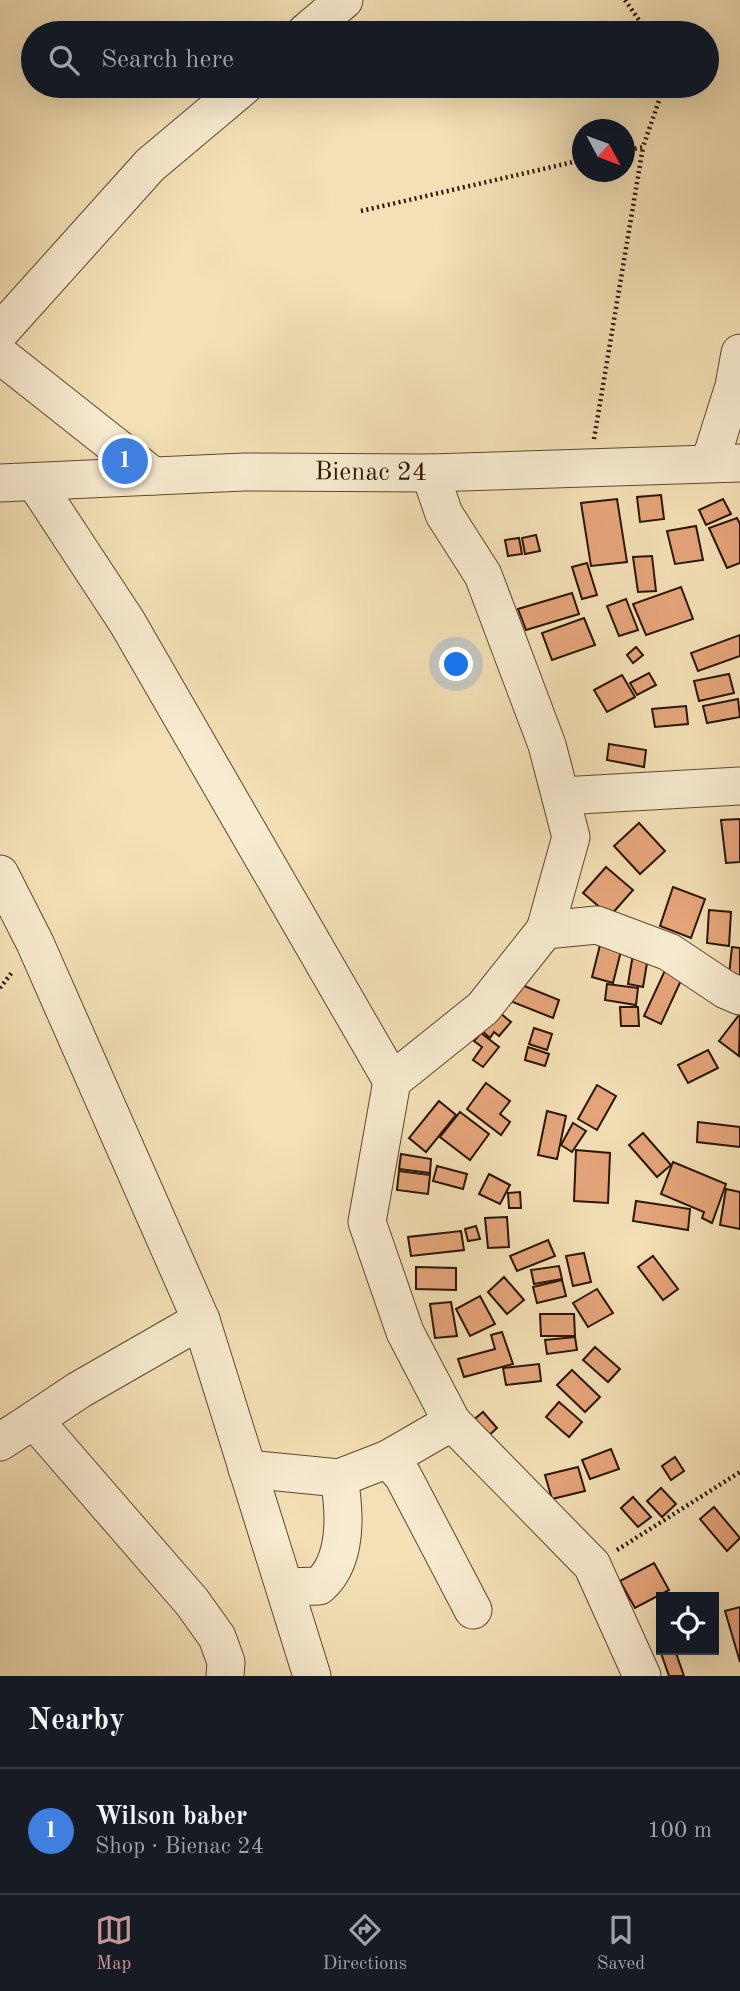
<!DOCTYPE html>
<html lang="en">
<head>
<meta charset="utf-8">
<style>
	body { margin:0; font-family:"Old Standard TT",serif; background:#20242c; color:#f1f3f6 }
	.controls { position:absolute; right:21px; bottom:21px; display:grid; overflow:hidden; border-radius:0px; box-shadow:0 7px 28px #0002 }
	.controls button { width:63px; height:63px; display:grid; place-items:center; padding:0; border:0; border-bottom:2px solid #363941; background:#171b24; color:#f1f3f6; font:35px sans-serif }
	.compass { position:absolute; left:572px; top:119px; width:63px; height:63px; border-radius:50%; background:#171b24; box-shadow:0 7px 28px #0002; rotate:131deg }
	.you { position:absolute; left:457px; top:665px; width:24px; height:24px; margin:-18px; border:5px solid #fff; border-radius:50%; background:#1a73e8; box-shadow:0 0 0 10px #1a73e833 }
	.badge { display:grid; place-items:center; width:46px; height:46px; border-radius:50%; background:#c59692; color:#fff; font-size:23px; font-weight:700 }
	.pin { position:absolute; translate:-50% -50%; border:4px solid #fff; box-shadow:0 2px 7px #0006 }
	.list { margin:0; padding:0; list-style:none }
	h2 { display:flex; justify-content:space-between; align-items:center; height:91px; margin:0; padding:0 28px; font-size:30px }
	h2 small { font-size:23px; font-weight:400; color:#9ea1a6 }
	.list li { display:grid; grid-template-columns:46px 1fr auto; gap:21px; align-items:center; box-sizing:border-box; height:126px; padding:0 28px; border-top:2px solid #363941 }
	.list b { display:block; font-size:26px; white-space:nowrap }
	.list p { margin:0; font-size:23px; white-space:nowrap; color:#9ea1a6 }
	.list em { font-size:23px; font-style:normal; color:#9ea1a6 }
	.icon { flex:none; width:38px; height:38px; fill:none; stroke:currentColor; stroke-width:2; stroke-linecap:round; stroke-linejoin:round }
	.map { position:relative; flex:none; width:740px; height:1676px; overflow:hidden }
	.search { position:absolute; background:#171b24; box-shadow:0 7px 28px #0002; left:21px; right:21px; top:21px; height:77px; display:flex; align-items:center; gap:18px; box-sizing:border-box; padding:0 24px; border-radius:38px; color:#9ea1a6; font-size:26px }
	.sheet { height:217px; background:#171b24 }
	nav { display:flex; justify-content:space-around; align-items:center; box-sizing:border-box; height:98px; border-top:2px solid #363941; background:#171b24; font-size:19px; color:#9ea1a6 }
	nav a { display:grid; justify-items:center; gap:4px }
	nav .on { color:#c59692 }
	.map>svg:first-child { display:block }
	.building { fill:#e6a57b; stroke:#291502; stroke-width:2 }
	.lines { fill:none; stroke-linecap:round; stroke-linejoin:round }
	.minor-casing { stroke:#5c482f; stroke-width:39 }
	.path { stroke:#291502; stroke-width:4.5; stroke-dasharray:2 3.5; stroke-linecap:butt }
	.minor { stroke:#f8ebd0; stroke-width:37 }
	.labels { text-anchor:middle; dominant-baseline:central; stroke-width:7; stroke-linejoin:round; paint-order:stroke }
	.street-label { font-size:26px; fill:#291502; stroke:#f8ebd0 }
</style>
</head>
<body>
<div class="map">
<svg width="740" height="1676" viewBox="0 0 740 1676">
	<rect width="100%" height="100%" fill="#f4e0b6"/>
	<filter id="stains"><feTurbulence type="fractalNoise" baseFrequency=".00286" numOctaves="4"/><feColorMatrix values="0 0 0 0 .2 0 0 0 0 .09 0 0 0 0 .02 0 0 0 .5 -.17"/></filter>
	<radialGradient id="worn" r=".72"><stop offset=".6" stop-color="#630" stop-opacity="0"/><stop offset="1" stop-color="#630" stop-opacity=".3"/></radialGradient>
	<g class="building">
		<path d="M661,495L664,519L640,522L637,497Z"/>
		<path d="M617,499L627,562L591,566L581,503Z"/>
		<path d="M723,499L731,514L706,525L699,510Z"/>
		<path d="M737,518L740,524V563L727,568L709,528Z"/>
		<path d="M696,526L703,560L675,564L667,531Z"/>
		<path d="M536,535L540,551L525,554L522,538Z"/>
		<path d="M519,538L522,554L508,556L505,540Z"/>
		<path d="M652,556L656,591L638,592L633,557Z"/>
		<path d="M587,563L597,595L582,599L572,567Z"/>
		<path d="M681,587L693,619L646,635L633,604Z"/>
		<path d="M572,593L579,614L526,630L518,609Z"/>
		<path d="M626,599L638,630L619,636L607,606Z"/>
		<path d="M584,618L595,645L552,660L542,633Z"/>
		<path d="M740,635V656L698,671L691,653Z"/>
		<path d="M636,647L643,655L633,663L627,655Z"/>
		<path d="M649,673L656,685L637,695L630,683Z"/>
		<path d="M729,674L734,693L699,701L694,681Z"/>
		<path d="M622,675L635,697L607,712L594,690Z"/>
		<path d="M738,699L740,717L707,723L703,706Z"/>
		<path d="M686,706L688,724L655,727L652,709Z"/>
		<path d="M609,744L646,750L644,767L607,760Z"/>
		<path d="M740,819V862L726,863L721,820Z"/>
		<path d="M639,823L665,851L640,874L614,846Z"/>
		<path d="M606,867L633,890L610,916L583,893Z"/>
		<path d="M673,887L705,899L691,938L660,926Z"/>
		<path d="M709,910L731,912L729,946L707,943Z"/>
		<path d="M600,945L621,951L613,983L592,977Z"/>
		<path d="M732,947L740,948V977L729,975Z"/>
		<path d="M633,954L648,957L643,987L628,984Z"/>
		<path d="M667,966L684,974L661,1024L644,1016Z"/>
		<path d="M517,983L559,1000L553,1018L510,1001Z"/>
		<path d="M607,984L638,988L636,1005L605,1000Z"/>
		<path d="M489,1004L511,1022L499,1036L494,1032L490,1038L481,1030Z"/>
		<path d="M620,1007H638L639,1026H621Z"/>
		<path d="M739,1015L740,1016L739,1056L719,1041Z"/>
		<path d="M534,1028L552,1034L547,1050L529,1044Z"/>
		<path d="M481,1033L499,1047L483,1067L473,1060L482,1047L474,1041Z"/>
		<path d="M528,1047L549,1054L545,1066L525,1060Z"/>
		<path d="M708,1050L718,1068L688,1083L678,1065Z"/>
		<path d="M486,1083L510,1101L500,1114L510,1122L501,1135L467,1109Z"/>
		<path d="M597,1085L616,1096L597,1130L578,1119Z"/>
		<path d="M439,1101L456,1115L426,1152L409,1138Z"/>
		<path d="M547,1111L566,1116L557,1159L538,1155Z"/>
		<path d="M460,1112L489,1134L470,1160L440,1137Z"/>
		<path d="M698,1122L740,1127V1147L697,1142Z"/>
		<path d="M573,1123L586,1131L572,1152L561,1145Z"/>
		<path d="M643,1133L671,1165L657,1177L629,1145Z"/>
		<path d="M576,1150L610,1153L608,1203L574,1201Z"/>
		<path d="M401,1154L431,1159L430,1173L399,1169Z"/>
		<path d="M673,1162L726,1184L712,1223L702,1218L704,1212L661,1194Z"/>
		<path d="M437,1166L467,1174L463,1189L433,1181Z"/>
		<path d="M399,1171L430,1175L428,1194L397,1190Z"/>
		<path d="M489,1174L510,1185L500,1204L479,1194Z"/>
		<path d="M726,1189L740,1192V1229L720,1225Z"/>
		<path d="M520,1192L521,1208H509L508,1193Z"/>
		<path d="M636,1201L690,1209L688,1230L633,1221Z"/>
		<path d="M507,1217L509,1247L488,1248L485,1218Z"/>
		<path d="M476,1226L480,1239L468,1241L465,1229Z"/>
		<path d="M461,1231L464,1250L411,1256L408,1237Z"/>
		<path d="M548,1240L555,1256L517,1271L510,1256Z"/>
		<path d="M584,1253L591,1282L573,1286L566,1256Z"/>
		<path d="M653,1256L678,1289L663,1300L638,1267Z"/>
		<path d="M559,1266L562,1279L534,1284L531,1270Z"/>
		<path d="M416,1267L456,1268V1290L416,1289Z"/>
		<path d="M504,1277L524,1300L507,1314L488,1292Z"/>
		<path d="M562,1280L566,1296L537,1303L533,1287Z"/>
		<path d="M597,1289L613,1313L588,1327L573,1303Z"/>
		<path d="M480,1296L495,1324L470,1336L456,1309Z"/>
		<path d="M451,1302L457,1336L435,1338L430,1304Z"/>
		<path d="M540,1314H574L575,1336H541Z"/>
		<path d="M502,1332L513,1364L464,1377L458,1359L495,1349L491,1335Z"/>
		<path d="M575,1337L577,1350L547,1354L545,1340Z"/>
		<path d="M595,1347L620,1369L608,1382L583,1360Z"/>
		<path d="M539,1364L541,1381L506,1385L503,1368Z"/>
		<path d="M572,1370L600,1397L585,1412L557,1385Z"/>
		<path d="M559,1402L582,1422L569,1437L546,1417Z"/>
		<path d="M483,1412L497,1428L486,1438L471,1422Z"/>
		<path d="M611,1449L619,1469L590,1479L582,1460Z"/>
		<path d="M675,1457L684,1471L671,1480L662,1466Z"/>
		<path d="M578,1467L585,1491L552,1499L545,1475Z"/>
		<path d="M661,1488L676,1504L662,1517L647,1501Z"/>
		<path d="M633,1497L651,1517L638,1527L621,1508Z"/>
		<path d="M714,1507L740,1538L727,1551L700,1519Z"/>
		<path d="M654,1563L669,1590L635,1608L620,1581Z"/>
		<path d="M740,1607V1662L725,1611Z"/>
		<path d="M675,1650L684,1676H669L661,1653Z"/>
	</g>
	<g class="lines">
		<g class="minor-casing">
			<g id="minor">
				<path d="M305,33L344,0"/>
				<path d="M0,332L150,165L244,86"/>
				<path d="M0,355L153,476"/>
				<path d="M710,462L734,386L740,353"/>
				<path d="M430,473L444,514L483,575L547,745L571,837L545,930L597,925L669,952L726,990L740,996"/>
				<path d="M35,482L127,622L392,1081"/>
				<path id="s1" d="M0,483L244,472L430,473L740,463"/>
				<path d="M561,796L740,786"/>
				<path d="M0,874L35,943L201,1320L312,1676"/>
				<path d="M545,930L483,1008L392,1081L367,1222L405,1332L452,1422L592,1565L642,1676"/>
				<path d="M34,1420L79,1390L201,1320"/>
				<path d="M0,1442L34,1420L192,1602L217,1637L226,1662L225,1676"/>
				<path d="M388,1459L403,1476L473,1610"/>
				<path d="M247,1469L339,1478L388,1459L452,1422"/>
				<path d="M286,1587L319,1586C348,1561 345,1512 339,1478"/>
			</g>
		</g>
		<g class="path">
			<path d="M625,0L648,33"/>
			<path d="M624,151L643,147L664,86"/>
			<path d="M361,211L582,160"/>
			<path d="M594,439L643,147"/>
			<path d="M0,988L13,971"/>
			<path d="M617,1550L740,1472"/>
		</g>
		<use href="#minor" class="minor"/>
	</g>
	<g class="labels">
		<g class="street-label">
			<text stroke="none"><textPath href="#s1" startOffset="371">Bienac 24</textPath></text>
		</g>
	</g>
	<rect width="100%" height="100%" filter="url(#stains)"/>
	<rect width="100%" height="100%" fill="url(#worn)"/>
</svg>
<div class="controls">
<button><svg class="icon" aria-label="locate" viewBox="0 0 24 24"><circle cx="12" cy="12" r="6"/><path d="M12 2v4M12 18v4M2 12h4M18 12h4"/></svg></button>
</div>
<svg class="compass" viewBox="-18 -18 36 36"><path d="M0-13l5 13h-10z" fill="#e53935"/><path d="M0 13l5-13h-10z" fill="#9ea1a6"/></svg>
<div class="you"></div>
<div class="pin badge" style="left:125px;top:461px;background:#3f7fe0">1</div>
<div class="search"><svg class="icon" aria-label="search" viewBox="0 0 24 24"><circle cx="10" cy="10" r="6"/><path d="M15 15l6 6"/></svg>Search here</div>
</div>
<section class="sheet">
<h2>Nearby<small></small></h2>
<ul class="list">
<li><span class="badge" style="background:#3f7fe0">1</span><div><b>Wilson baber</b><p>Shop · Bienac 24</p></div><em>100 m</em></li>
</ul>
</section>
<nav>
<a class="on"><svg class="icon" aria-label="map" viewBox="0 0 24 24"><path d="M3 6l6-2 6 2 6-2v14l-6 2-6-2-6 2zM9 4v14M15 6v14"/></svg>Map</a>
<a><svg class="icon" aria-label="directions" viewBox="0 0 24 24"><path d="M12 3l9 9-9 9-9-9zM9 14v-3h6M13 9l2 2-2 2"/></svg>Directions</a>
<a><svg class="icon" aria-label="saved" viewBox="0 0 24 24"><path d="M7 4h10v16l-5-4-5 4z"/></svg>Saved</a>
</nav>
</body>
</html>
